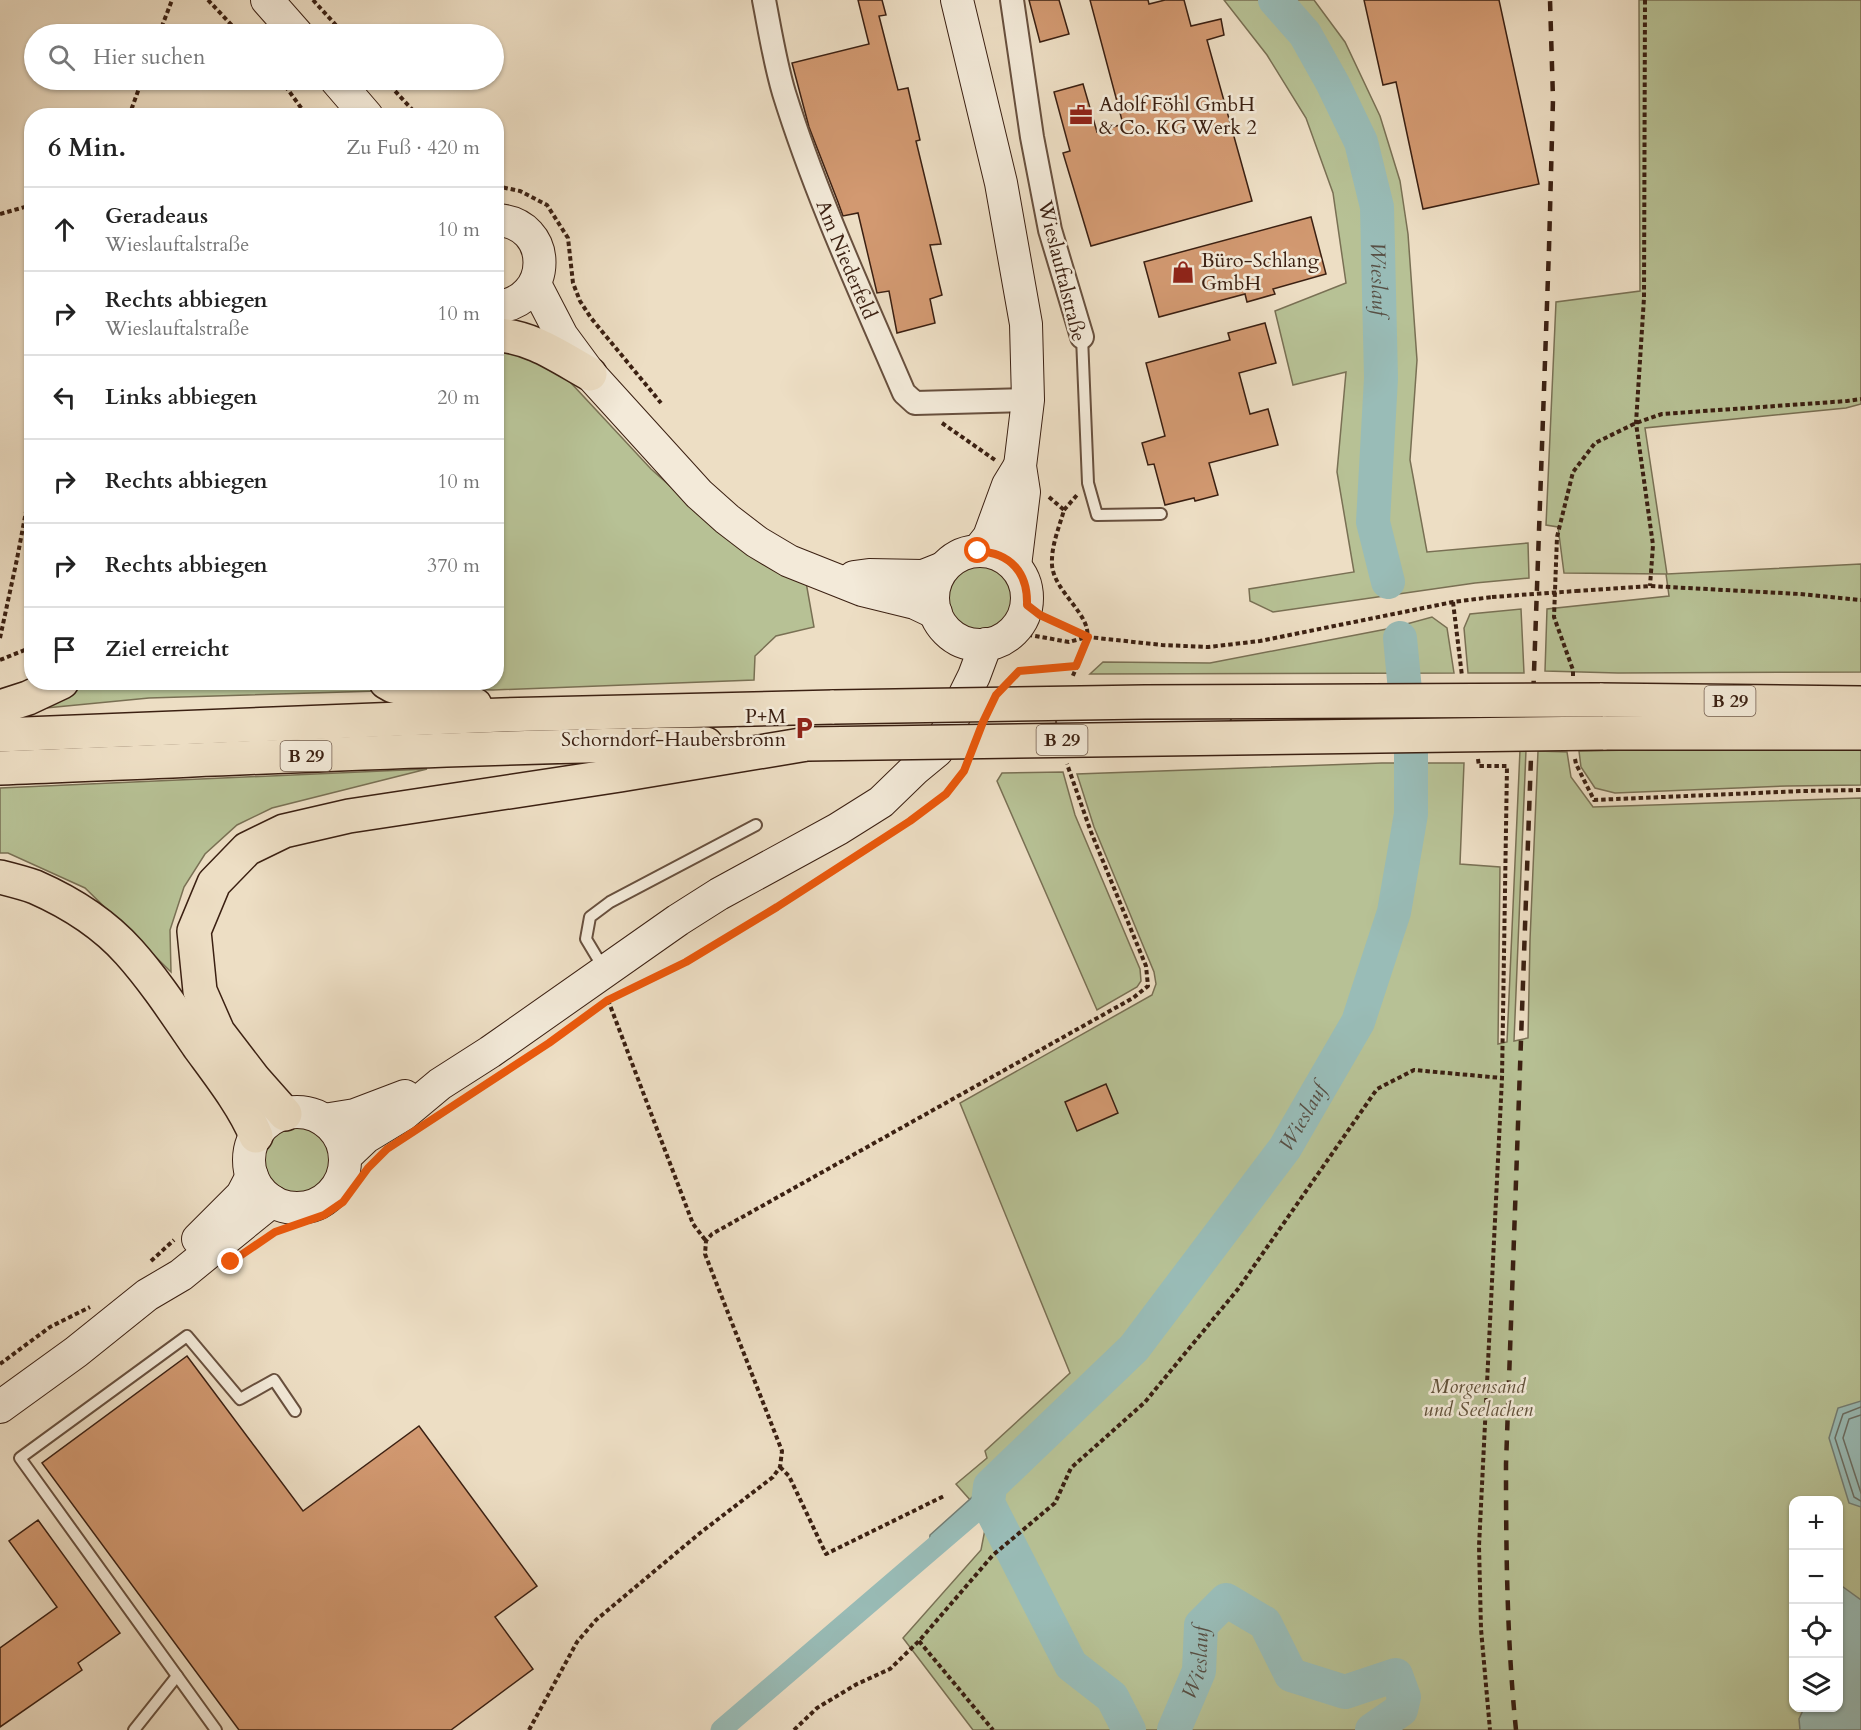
<!DOCTYPE html>
<html lang="de">
<head>
<meta charset="utf-8">
<style>
	body { margin:0; font-family:Cardo,serif; background:#f6f6f6; color:#222 }
	.controls { position:absolute; right:18px; bottom:18px; display:grid; overflow:hidden; border-radius:12px; box-shadow:0 2px 4px #0004 }
	.controls button { width:54px; height:54px; display:grid; place-items:center; padding:0; border:0; border-bottom:2px solid #e0e0e0; background:#fff; color:#222; font:30px sans-serif }
	.stop { position:absolute; width:18px; height:18px; margin:-14px; border:4px solid #ea580c; border-radius:50%; background:#fff }
	.stop.end { background:#ea580c; border-color:#fff; box-shadow:0 2px 6px #0008 }
	.list { margin:0; padding:0; list-style:none }
	h2 { display:flex; justify-content:space-between; align-items:center; height:78px; margin:0; padding:0 24px; font-size:26px }
	h2 small { font-size:20px; font-weight:400; color:#767676 }
	.list li { display:grid; grid-template-columns:39px 1fr auto; gap:18px; align-items:center; box-sizing:border-box; height:84px; padding:0 24px; border-top:2px solid #e0e0e0 }
	.list b { display:block; font-size:22px; white-space:nowrap }
	.list p { margin:0; font-size:20px; white-space:nowrap; color:#767676 }
	.list em { font-size:20px; font-style:normal; color:#767676 }
	.icon { flex:none; width:33px; height:33px; fill:none; stroke:currentColor; stroke-width:2; stroke-linecap:round; stroke-linejoin:round }
	.map { position:relative; flex:none; width:1861px; height:1730px; overflow:hidden }
	.search { position:absolute; background:#fff; box-shadow:0 2px 4px #0004; left:24px; top:24px; width:480px; height:66px; display:flex; align-items:center; gap:15px; box-sizing:border-box; padding:0 21px; border-radius:33px; color:#767676; font-size:22px }
	.panel { position:absolute; background:#fff; box-shadow:0 2px 4px #0004; left:24px; top:108px; width:480px; height:582px; border-radius:24px }
	.map>svg:first-child { display:block }
	.green { fill:#b7c195; stroke:#797054; stroke-width:1.5; fill-rule:evenodd }
	.water { fill:#99bcb7; stroke:#737e75; stroke-width:1.5 }
	.lines { fill:none; stroke-linecap:round; stroke-linejoin:round }
	.shore { stroke:#6a6e64; stroke-width:1.5 }
	.canal { stroke:#99bcb7; stroke-width:21 }
	.river { stroke:#99bcb7; stroke-width:34 }
	.building { fill:#d29971; stroke:#3b2012; stroke-width:1.5 }
	.lane-casing { stroke:#68503e; stroke-width:14 }
	.street-casing { stroke:#68503e; stroke-width:26 }
	.secondary-casing { stroke:#3b2012; stroke-width:34 }
	.highway-casing { stroke:#3b2012; stroke-width:36 }
	.path { stroke:#3b2012; stroke-width:4; stroke-dasharray:4.5 3; stroke-linecap:butt }
	.lane { stroke:#f3ead9; stroke-width:10 }
	.street { stroke:#f3ead9; stroke-width:22 }
	.secondary { stroke:#f3ead9; stroke-width:32 }
	.highway { stroke:#eddec4; stroke-width:33 }
	.rail { stroke:#3b2012; stroke-width:4.5; stroke-dasharray:10 10; stroke-linecap:butt }
	.highway-bridge-casing { stroke:#3b2012; stroke-width:36; stroke-linecap:butt }
	.path-bridge { stroke:#3b2012; stroke-width:4; stroke-dasharray:4.5 3; stroke-linecap:butt }
	.highway-bridge { stroke:#eddec4; stroke-width:33 }
	.route { stroke:#ea580c; stroke-width:8 }
	.labels { text-anchor:middle; dominant-baseline:central; stroke-width:5; stroke-linejoin:round; paint-order:stroke }
	.shield { fill:#f3ead9; stroke:#725d4e; stroke-width:1.5 }
	.shield-label { font-size:18px; font-weight:bold; fill:#3b2012 }
	.poi-label { font-size:20px; fill:#3b2012; stroke:#f3ead9; text-anchor:start }
	.street-label { font-size:20px; fill:#3b2012; stroke:#f3ead9 }
	.park-label { font-size:20px; font-style:italic; fill:#605039; stroke:#f3ead9 }
	.water-label { font-size:21px; font-style:italic; fill:#574f44; stroke:#f3ead9 }
</style>
</head>
<body>
<div class="map">
<svg width="1861" height="1730" viewBox="0 0 1861 1730">
	<rect width="100%" height="100%" fill="#eddec4"/>
	<filter id="stains"><feTurbulence type="fractalNoise" baseFrequency=".00333" numOctaves="4"/><feColorMatrix values="0 0 0 0 .2 0 0 0 0 .09 0 0 0 0 .02 0 0 0 .5 -.17"/></filter>
	<radialGradient id="worn" r=".72"><stop offset=".6" stop-color="#630" stop-opacity="0"/><stop offset="1" stop-color="#630" stop-opacity=".3"/></radialGradient>
	<g class="green">
		<path d="M1224,0H1314L1345,42L1380,116L1400,181L1408,234L1417,360L1410,460L1427,552L1528,543L1529,578L1475,583L1273,612L1250,601L1249,589L1354,572L1337,472L1346,372L1293,385L1275,311L1346,283L1333,193L1306,118L1267,55Z"/>
		<path d="M1639,0H1861V404L1846,408L1645,428L1667,574L1861,564V672L1618,673L1545,671L1547,609L1669,596L1666,574L1564,573L1558,527L1546,525L1556,302L1640,291Z"/>
		<path d="M497,342L557,368L651,469L706,518L806,582L814,627L776,636L755,656L754,680L493,690L462,689L423,683L496,682Z"/>
		<circle cx="981" cy="597" r="36"/>
		<path d="M1521,609L1524,673H1468L1464,628L1470,614Z"/>
		<path d="M1432,617L1447,628L1454,673L1090,674L1103,662L1210,663L1392,628Z"/>
		<path d="M364,682L376,691L149,698L25,710L81,683Z"/>
		<path d="M1788,747L1861,748V785L1787,786L1615,793L1595,788L1581,767L1579,751Z"/>
		<path d="M1520,750H1526L1514,1041L1528,1038L1530,940L1538,751L1567,752L1571,777L1593,807L1861,798V1730H973L903,1638L981,1550L987,1519L956,1484L987,1458L985,1451L1070,1373L960,1103L1152,995L1156,984L1154,972L1094,827L1077,774L1382,763H1464L1460,864L1500,867L1498,1044L1507,1042ZM1794,1500H1838V1708H1794Z"/>
		<path d="M427,769L272,808L237,825L205,854L184,887L170,930L171,972L85,888L8,853H0V788Z"/>
		<path d="M1063,772L1075,815L1140,969L1141,981L1137,987L1097,1010L997,781L1002,773Z"/>
		<circle cx="298" cy="1162" r="37"/>
	</g>
	<g class="water">
		<path d="M1861,1401V1507L1849,1503L1829,1438L1838,1408Z"/>
		<path d="M988,1483L992,1485L991,1489L935,1536L932,1552H929L930,1535Z"/>
		<path d="M1839,1584L1861,1600V1730H1800L1799,1719L1804,1708H1838Z"/>
	</g>
	<g class="lines">
		<g class="shore">
			<path d="M1861,1407L1843,1414L1835,1438L1854,1497L1861,1501"/>
			<path d="M1861,1415L1849,1419L1843,1438L1861,1493"/>
		</g>
		<path class="canal" d="M721,1730L980,1508L988,1503"/>
		<g class="river">
			<path id="s1" d="M1275,0L1305,34L1333,84L1361,142L1377,207L1381,378L1373,522L1388,582"/>
			<path id="s2" d="M1129,1730L1112,1697L1071,1665L988,1503L990,1486L1134,1348L1285,1148L1358,1022L1394,912L1411,814V753L1400,638"/>
			<path id="s3" d="M1174,1730L1199,1671L1201,1625L1226,1600L1265,1623L1291,1675L1345,1692L1396,1675L1404,1697L1401,1710L1372,1730"/>
		</g>
	</g>
	<g class="building">
		<path d="M858,0H882L886,15L879,16L898,90L908,88L920,140L916,141L941,244L930,245L942,295L930,299L935,323L897,333L889,291L877,293L858,213L843,216L838,202L809,127L792,63L869,44Z"/>
		<path d="M1029,0H1059L1069,34L1040,42Z"/>
		<path d="M1090,0H1148L1149,4L1165,0H1184L1191,26L1221,19L1224,35L1207,40L1252,201L1091,246L1063,153L1070,151L1054,92L1083,84L1097,132L1123,124Z"/>
		<path d="M1364,0H1499L1539,184L1423,209L1396,82L1383,85Z"/>
		<path d="M1311,217L1326,274L1273,289L1275,294L1247,302L1245,294L1159,317L1144,262Z"/>
		<path d="M1265,323L1276,363L1239,373L1250,414L1268,409L1278,445L1209,463L1218,495L1195,501L1194,498L1165,505L1154,464L1148,465L1142,443L1165,436L1146,363L1230,340L1228,333Z"/>
		<path d="M1106,1084L1118,1113L1077,1131L1065,1102Z"/>
		<path d="M187,1356L303,1511L419,1426L537,1586L495,1617L533,1669L451,1730H239L42,1463Z"/>
		<path d="M38,1520L120,1633L78,1663L82,1670L0,1727V1648L57,1607L9,1541Z"/>
	</g>
	<g class="lines">
		<g class="lane-casing">
			<g id="lane">
				<path d="M1082,337L1088,483L1097,515L1161,514"/>
				<path d="M1062,722L1225,719"/>
				<path d="M604,969L586,939L590,917L610,902L756,825"/>
				<path d="M134,1730L177,1676"/>
				<path d="M216,1730L20,1458L187,1336L240,1399L274,1380L295,1411"/>
			</g>
		</g>
		<g class="street-casing">
			<g id="street">
				<path id="s4" d="M764,0C770,31 775,63 784,93C816,196 862,295 904,393L915,403L1028,400"/>
				<path d="M1012,0L1032,137L1050,230L1082,337"/>
			</g>
		</g>
		<g class="secondary-casing">
			<g id="secondary">
				<path d="M267,0L297,34"/>
				<path d="M957,0L1001,183L1026,324L1028,400L1020,466L1024,492L1015,566"/>
				<path d="M336,80L367,116"/>
				<path d="M496,220C554,222 554,302 496,307"/>
				<path d="M535,284L562,336L590,374L699,494L727,519L757,542L789,561L862,590L915,603L936,613"/>
				<path d="M978,551L989,537L1008,485L1019,467"/>
				<circle cx="980" cy="598" r="47"/>
				<path d="M854,577L869,575L923,576L943,568"/>
				<circle cx="297" cy="1160" r="48"/>
				<path d="M324,1120L355,1115L405,1096"/>
				<path d="M345,1157L366,1137L404,1114L440,1084L490,1052L678,920L719,894L838,829L881,802L914,770L937,751L974,676L986,644"/>
				<path d="M198,1239L242,1195L252,1176"/>
				<path d="M0,1407L76,1352L147,1295L181,1275L272,1201"/>
			</g>
		</g>
		<g class="highway-casing">
			<g id="highway">
				<path d="M496,335C531,336 561,358 590,374"/>
				<path d="M386,682L393,686L475,705"/>
				<path d="M1600,700L1861,703"/>
				<path d="M0,707L28,698L62,682"/>
				<path d="M1603,733H1861"/>
				<path d="M0,735L502,715L834,707"/>
				<path d="M0,768C235,759 470,746 706,744"/>
				<path d="M0,877C12,880 24,883 35,887C69,902 104,924 129,952C155,981 177,1015 199,1047C218,1073 244,1106 256,1136"/>
				<path d="M285,1114L254,1079L218,1032L200,991L194,931L214,883L247,849L284,831L349,816L620,775L807,744"/>
			</g>
		</g>
		<g class="path">
			<path d="M208,0L240,34"/>
			<path d="M313,0L344,34"/>
			<path d="M1645,0L1644,298L1636,423L1653,545L1650,586"/>
			<path d="M159,34L172,0"/>
			<path d="M281,80L307,116"/>
			<path d="M385,80L418,116"/>
			<path d="M129,116L142,80"/>
			<path d="M496,186L520,191L547,205L568,238L573,283L580,301L591,318L661,403"/>
			<path d="M0,214L32,205"/>
			<path d="M942,423L995,460"/>
			<path d="M1049,497L1064,510C1059,528 1051,546 1052,565C1054,592 1092,615 1087,638C1085,651 1077,665 1072,678"/>
			<path d="M1064,510L1077,495"/>
			<path d="M1576,591L1650,586L1800,594L1861,600"/>
			<path d="M1453,602L1462,676"/>
			<path d="M1027,605L1040,615L1088,637L1162,645L1208,647L1260,641L1453,602L1492,597"/>
			<path d="M1013,632L1069,642L1087,637"/>
			<path d="M0,638L17,559L32,480"/>
			<path d="M0,660L32,647"/>
			<path d="M1573,676V670L1554,617L1557,537L1573,472L1595,443L1636,423L1662,414L1847,401L1861,399"/>
			<path d="M1012,679L1019,671L1076,666"/>
			<path d="M1478,759L1479,766H1507L1502,1078L1479,1546L1481,1629L1490,1730"/>
			<path d="M1575,759L1576,764L1594,800L1802,791L1861,790"/>
			<path d="M618,995L686,962L777,907L910,821L946,794L966,767"/>
			<path d="M608,1000L693,1224L706,1241"/>
			<path d="M277,1231L324,1215L343,1202L361,1177"/>
			<path d="M151,1261L174,1240"/>
			<path d="M0,1364L50,1327L90,1307"/>
			<path d="M780,1467L789,1476L826,1554L944,1496"/>
			<path d="M919,1641L993,1730"/>
			<path d="M529,1730L577,1642L596,1620L700,1533L773,1477L780,1467L782,1451L705,1254L706,1241L712,1234L1133,998L1148,986L1146,966L1091,832L1067,764"/>
			<path d="M794,1730L817,1708L857,1684L890,1669L919,1641L993,1555L1055,1503L1071,1468L1145,1402L1238,1289L1377,1089L1414,1070L1502,1078"/>
		</g>
		<use href="#lane" class="lane"/>
		<use href="#street" class="street"/>
		<use href="#secondary" class="secondary"/>
		<use href="#highway" class="highway"/>
		<path class="rail" d="M1516,1730C1507,1642 1506,1553 1506,1464L1549,248L1553,99L1550,0"/>
		<g class="highway-bridge-casing">
			<g id="highway-bridge">
				<path d="M834,707L1145,702L1600,700"/>
				<path d="M807,744L1603,733"/>
			</g>
		</g>
		<path class="path-bridge" d="M1492,597L1576,591"/>
		<use href="#highway-bridge" class="highway-bridge"/>
	</g>
	<g class="lines">
		<path class="route" d="M231,1262L275,1232L324,1215L343,1202L368,1168L387,1149L549,1043L608,1000L686,962L777,907L910,821L946,794L964,771L983,722L996,695L1019,671L1076,666L1088,637L1040,615L1027,605C1028,573 1011,553 978,551"/>
	</g>
	<defs>
		<g id="office-bare" transform="scale(1.8)"><path d="M-6-3h4V-5.5h4V-3h4V5H-6ZM-1-4.5V-3h2v-1.5ZM-6 0V1H6V0Z" fill="#8f2418" stroke="#f3ead9" stroke-width="2.5" paint-order="stroke"/></g>
		<g id="shop-bare" transform="scale(1.8)"><path d="M-5-2.5h2.3a2.7 3.5 0 0 1 5.4 0H5L5.5 6h-11ZM-1.5-2.5h3a1.5 2.3 0 0 0-3 0Z" fill="#8f2418" stroke="#f3ead9" stroke-width="2.5" paint-order="stroke"/></g>
		<g id="parking-bare" transform="scale(1.8)"><path d="M-3.5-5.5H1a3.5 3.5 0 0 1 0 7H-1V5.5H-3.5ZM-1-3.4V-.6H.8a1.4 1.4 0 0 0 0-2.8Z" fill="#8f2418" stroke="#f3ead9" stroke-width="2.5" paint-order="stroke"/></g>
	</defs>
	<g fill-rule="evenodd">
		<use href="#office-bare" x="1081" y="115"/>
		<use href="#shop-bare" x="1183" y="272"/>
		<use href="#parking-bare" x="804" y="728"/>
	</g>
	<g class="labels">
		<g class="shield">
			<rect x="1704.5" y="686" width="51" height="30" rx="4.5"/>
			<rect x="1036.5" y="725" width="51" height="30" rx="4.5"/>
			<rect x="280.5" y="741" width="51" height="30" rx="4.5"/>
		</g>
		<g class="shield-label">
			<text x="1730" y="701">B 29</text>
			<text x="1062" y="740">B 29</text>
			<text x="306" y="756">B 29</text>
		</g>
		<g class="poi-label">
			<text x="1099" y="104">Adolf Föhl GmbH<tspan x="1099" dy="23">&amp; Co. KG Werk 2</tspan></text>
			<text x="1201" y="260">Büro-Schlang<tspan x="1201" dy="23">GmbH</tspan></text>
			<text x="786" y="716" text-anchor="end">P+M<tspan x="786" dy="23">Schorndorf-Haubersbronn</tspan></text>
		</g>
		<g class="street-label">
			<text stroke="none"><textPath href="#s4" startOffset="273">Am Niederfeld</textPath></text>
			<text transform="translate(1062 271) rotate(76)">Wieslauftalstraße</text>
		</g>
		<g class="park-label">
			<text x="1478" y="1386">Morgensand<tspan x="1478" dy="23">und Seelachen</tspan></text>
		</g>
		<g class="water-label">
			<text stroke="none"><textPath href="#s1" startOffset="306">Wieslauf</textPath></text>
			<text stroke="none"><textPath href="#s2" startOffset="774">Wieslauf</textPath></text>
			<text stroke="none"><textPath href="#s3" startOffset="72">Wieslauf</textPath></text>
		</g>
	</g>
	<rect width="100%" height="100%" filter="url(#stains)"/>
	<rect width="100%" height="100%" fill="url(#worn)"/>
</svg>
<div class="controls">
<button>+</button>
<button>−</button>
<button><svg class="icon" aria-label="locate" viewBox="0 0 24 24"><circle cx="12" cy="12" r="6"/><path d="M12 2v4M12 18v4M2 12h4M18 12h4"/></svg></button>
<button><svg class="icon" aria-label="layers" viewBox="0 0 24 24"><path d="M12 4l9 5-9 5-9-5zM3 14l9 5 9-5"/></svg></button>
</div>
<div class="stop" style="left:978px;top:551px"></div>
<div class="stop end" style="left:231px;top:1262px"></div>
<div class="search"><svg class="icon" aria-label="search" viewBox="0 0 24 24"><circle cx="10" cy="10" r="6"/><path d="M15 15l6 6"/></svg>Hier suchen</div>
<section class="panel">
<h2>6 Min.<small>Zu Fuß · 420 m</small></h2>
<ul class="list">
<li><svg class="icon" aria-label="ahead" viewBox="0 0 24 24"><path d="M12 20V5M6 11l6-6 6 6"/></svg><div><b>Geradeaus</b><p>Wieslauftalstraße</p></div><em>10 m</em></li>
<li><svg class="icon" aria-label="right" viewBox="0 0 24 24"><path d="M7 20v-9h11M14 6l5 5-5 5"/></svg><div><b>Rechts abbiegen</b><p>Wieslauftalstraße</p></div><em>10 m</em></li>
<li><svg class="icon" aria-label="left" viewBox="0 0 24 24"><path d="M17 20v-9H6M10 6l-5 5 5 5"/></svg><div><b>Links abbiegen</b></div><em>20 m</em></li>
<li><svg class="icon" aria-label="right" viewBox="0 0 24 24"><path d="M7 20v-9h11M14 6l5 5-5 5"/></svg><div><b>Rechts abbiegen</b></div><em>10 m</em></li>
<li><svg class="icon" aria-label="right" viewBox="0 0 24 24"><path d="M7 20v-9h11M14 6l5 5-5 5"/></svg><div><b>Rechts abbiegen</b></div><em>370 m</em></li>
<li><svg class="icon" aria-label="arrive" viewBox="0 0 24 24"><path d="M6 21V4h12l-3 4 3 4H6"/></svg><div><b>Ziel erreicht</b></div></li>
</ul>
</section>
</div>
</body>
</html>
